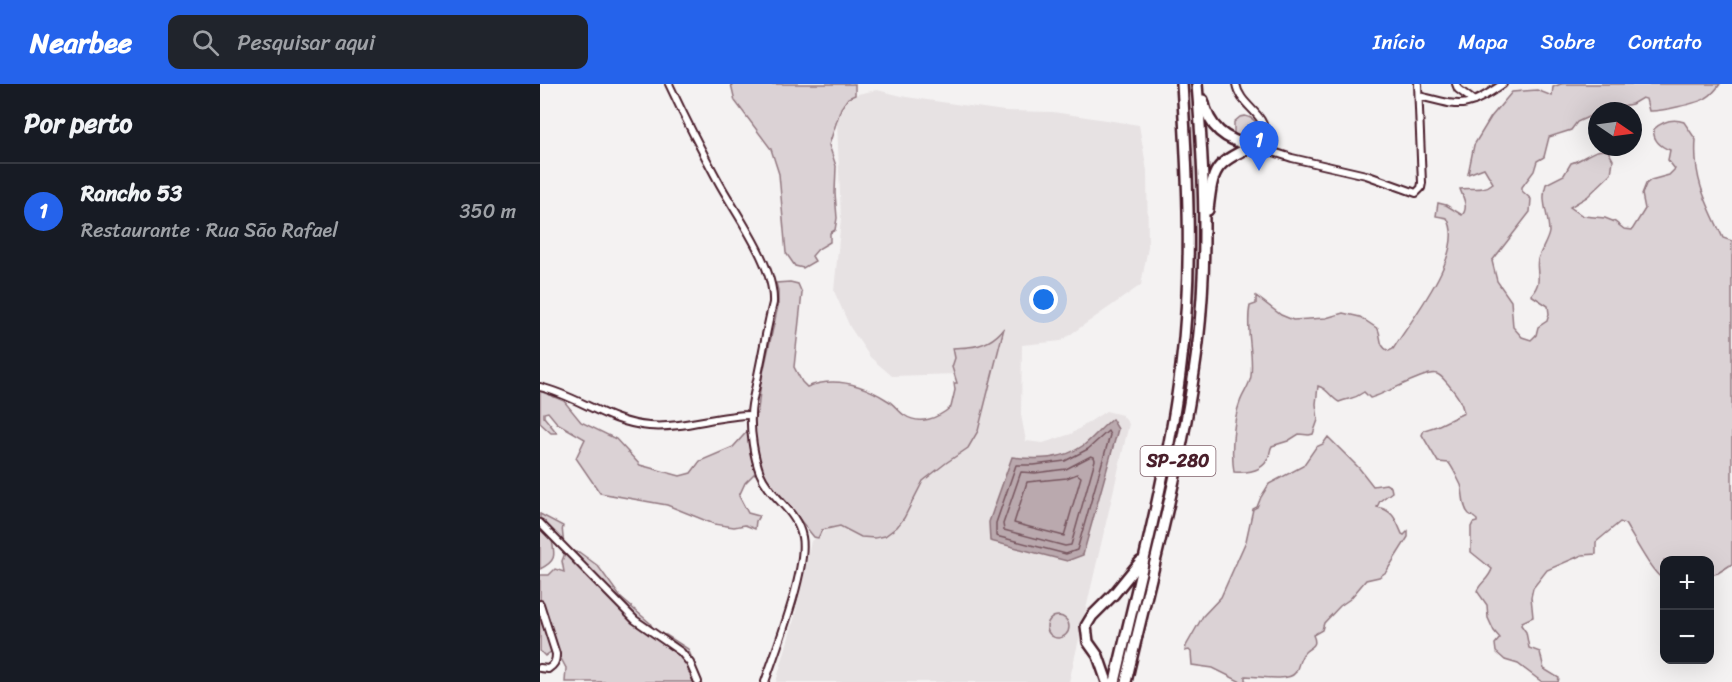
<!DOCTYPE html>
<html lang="pt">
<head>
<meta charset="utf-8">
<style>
	body { margin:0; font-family:Sriracha,sans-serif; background:#20242c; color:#f1f3f6 }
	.controls { position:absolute; right:18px; bottom:18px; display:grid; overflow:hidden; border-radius:12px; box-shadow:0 6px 24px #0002 }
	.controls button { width:54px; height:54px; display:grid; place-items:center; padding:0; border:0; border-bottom:2px solid #363941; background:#171b24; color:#f1f3f6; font:30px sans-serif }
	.compass { position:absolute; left:1048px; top:18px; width:54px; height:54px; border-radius:50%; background:#171b24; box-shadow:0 6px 24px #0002; rotate:103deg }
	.you { position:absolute; left:504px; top:216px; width:21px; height:21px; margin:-15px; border:4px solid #fff; border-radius:50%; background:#1a73e8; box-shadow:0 0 0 9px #1a73e833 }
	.badge { display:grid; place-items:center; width:39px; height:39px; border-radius:50%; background:#2563eb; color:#fff; font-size:20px; font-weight:700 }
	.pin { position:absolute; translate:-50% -50px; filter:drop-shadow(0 2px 3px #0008) }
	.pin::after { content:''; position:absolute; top:32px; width:21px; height:18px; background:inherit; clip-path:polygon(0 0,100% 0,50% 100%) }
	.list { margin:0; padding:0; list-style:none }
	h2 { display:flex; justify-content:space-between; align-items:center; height:78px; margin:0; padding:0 24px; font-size:26px }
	h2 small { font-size:20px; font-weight:400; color:#9ea1a6 }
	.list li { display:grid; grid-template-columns:39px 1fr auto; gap:18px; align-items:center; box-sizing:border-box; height:96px; padding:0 24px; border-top:2px solid #363941 }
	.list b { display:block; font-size:22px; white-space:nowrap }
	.list p { margin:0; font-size:20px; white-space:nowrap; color:#9ea1a6 }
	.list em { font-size:20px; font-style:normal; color:#9ea1a6 }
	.icon { flex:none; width:33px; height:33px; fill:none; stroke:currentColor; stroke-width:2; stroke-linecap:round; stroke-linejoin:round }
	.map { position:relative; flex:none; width:1192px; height:598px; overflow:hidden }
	header { display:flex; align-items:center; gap:36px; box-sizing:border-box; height:84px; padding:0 30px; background:#2563eb; color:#fff }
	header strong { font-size:28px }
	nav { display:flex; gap:33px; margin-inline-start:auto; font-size:21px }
	.search { width:420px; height:54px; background:#20242c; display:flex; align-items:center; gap:15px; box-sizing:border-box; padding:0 21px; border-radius:12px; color:#9ea1a6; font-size:22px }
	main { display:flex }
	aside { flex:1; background:#171b24 }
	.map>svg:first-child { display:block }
	.built { fill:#e7e2e3 }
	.green { fill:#dbd2d5; stroke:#927880; stroke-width:1.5 }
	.water { fill:#baa9ae; stroke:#8d727a; stroke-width:1.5 }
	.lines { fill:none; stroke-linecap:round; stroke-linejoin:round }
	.shore { stroke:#77565f; stroke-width:1.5 }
	.minor-casing { stroke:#4a1f2b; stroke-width:10 }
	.highway-casing { stroke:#4a1f2b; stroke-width:14 }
	.minor { stroke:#fff; stroke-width:6 }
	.highway { stroke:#fff; stroke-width:9 }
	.labels { text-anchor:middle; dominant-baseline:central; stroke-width:4.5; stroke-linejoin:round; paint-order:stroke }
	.shield { fill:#fff; stroke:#80626b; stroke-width:1.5 }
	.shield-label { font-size:18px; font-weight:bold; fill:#4a1f2b }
</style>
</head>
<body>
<header>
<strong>Nearbee</strong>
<div class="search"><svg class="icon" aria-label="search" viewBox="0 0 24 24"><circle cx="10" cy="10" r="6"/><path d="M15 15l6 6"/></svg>Pesquisar aqui</div>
<nav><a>Início</a><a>Mapa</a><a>Sobre</a><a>Contato</a></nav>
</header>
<main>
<aside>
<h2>Por perto<small></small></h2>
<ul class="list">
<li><span class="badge">1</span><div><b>Rancho 53</b><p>Restaurante · Rua São Rafael</p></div><em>350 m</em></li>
</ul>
</aside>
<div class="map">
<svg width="1192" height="598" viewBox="0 0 1192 598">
	<rect width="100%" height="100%" fill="#f4f2f2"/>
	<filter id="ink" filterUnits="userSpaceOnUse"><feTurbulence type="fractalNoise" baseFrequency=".0167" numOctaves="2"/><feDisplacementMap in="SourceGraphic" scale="12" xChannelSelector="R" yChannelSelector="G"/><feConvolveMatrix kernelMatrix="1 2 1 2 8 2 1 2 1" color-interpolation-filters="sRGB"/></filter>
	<g filter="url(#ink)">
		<path class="built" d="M337,6L366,13L464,27L513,28L599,41L607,87L608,163L601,201L521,257L482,261L481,331L486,357L503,359L531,350L566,327L582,331L589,340L529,598H236L255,532L271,457L289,444L316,441L361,414L434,353L417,290L352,292L330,273L310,243L294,207L301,135L297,38L308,12Z"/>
		<g class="green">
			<path d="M191,0H315V11L308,14L301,24L289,61L296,82L295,109L297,134L295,146L290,149V158L278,165L272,172L275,177L263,184L255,182L246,169L239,90L231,65L195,17Z"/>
			<path d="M648,0H654L660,110L657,220L650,287L638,357L583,598H580C606,484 638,371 650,255C659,170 653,85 648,0Z"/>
			<path d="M1021,0H1180C1176,6 1173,10 1166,14C1159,19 1118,28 1109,27L1106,15L1102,14L1092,20L1057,27V29L1037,38L1031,46L1009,53L1004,73L997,77L994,87L982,103V107L991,115L990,128L952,177L957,197L971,217L973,243L982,253L991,256L996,251L998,243L1007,237L1009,230L1008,222L991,211C1004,196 995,189 998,175C1001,166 1008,156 1009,148C1009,131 1000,118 1006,100L1024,91L1031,79C1044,76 1054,63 1068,67L1073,76L1071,90L1047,113L1030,123L1043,132L1065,134L1075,138L1084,145L1092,146L1105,125L1102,110L1106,100L1111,96L1129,91L1135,85L1128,76L1130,66C1121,63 1112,56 1114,45C1123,37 1133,34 1144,38L1156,56C1153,96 1167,120 1183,154L1192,157V480L1178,489L1170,491V476H1124V496C1111,488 1094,454 1085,440L1080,438L1056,458V470L1042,471L1007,486L993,504L991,513L993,533L982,538L981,541L986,548L989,564L1000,568L1004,585L1019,594L1018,598H1002L978,580L965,576L956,568L955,560L960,554L954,547L948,534L947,521L937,507C940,499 949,495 952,485L931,468V443L933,439L937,438V436C935,434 932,432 929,430C922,423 924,410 921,401C917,393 914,386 909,379L898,378L882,351L884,346L897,342L924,329C921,315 916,310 908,300C905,297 902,292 897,290C887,286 844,311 830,314L824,308C813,316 811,313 799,318C791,314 787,304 778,302L776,320L778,336L773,350L769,351L759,350L748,357L732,362C730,365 730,369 729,372C724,387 707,389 694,388C691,369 693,336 700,318C703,309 710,301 711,292C714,268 705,245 710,222L716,220V212L741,231L753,236L786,234L803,229L820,233L838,245C842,254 838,262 849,267L853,265C871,236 927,168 907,134L896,132L898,119L906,121L922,131C929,124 923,113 920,105C932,103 943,108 953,99L944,84L928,90L934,61L951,33L972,8L997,6L1012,12L1013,3Z"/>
			<path d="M705,32C715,34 719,40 716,50L709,57L694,55V38L700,33Z"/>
			<path d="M250,198L258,200L262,209L254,283L262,298L267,303C295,292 323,301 347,316C354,320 358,327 364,331C380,342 398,334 411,323L415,306L414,299H417L412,283L415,274L413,264C418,263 423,264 428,263C443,262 455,256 464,244L438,347L428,364L406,379L383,397L364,434L357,443L345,452L335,454L321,453L300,442L282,446L278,454L274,453L216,382V388L205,399L199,412L208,429L219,432L216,437L215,445L205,441L194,443L174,440L127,421L60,409L36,374L45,355L17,339L8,328L4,329V333L17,349H11L0,339V307L24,317L41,338L76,355L100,381L140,392L151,389L160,377L193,363L212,342L218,326L221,298L238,222V206L236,199Z"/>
			<path d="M788,353L819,384L833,402L846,400L851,403L852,408L840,417L837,423C853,426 856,436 862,450L864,451L868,447V453L846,488L839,493L826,496L810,515L800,522L784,539L782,546L773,551C778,562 772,562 765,568C759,574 759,583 755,589C749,598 716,592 705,592V596L708,598H701L673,584L652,581L651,568L649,566L645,567L646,562L663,532L681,513L706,457L713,425L717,423L721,413L729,400L763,382L776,363L783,360Z"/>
			<path d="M0,430L23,442C21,448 24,451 23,457L11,451C14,469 19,476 0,485Z"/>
			<path d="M39,468L58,482L81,514L110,539L116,550L126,551L148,565L151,572L148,584L153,598H25L26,584L18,569L12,567L5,572L0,567V491H9L15,485L24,488L22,477L25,469Z"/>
			<circle cx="518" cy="543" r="11"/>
		</g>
		<path class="water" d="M572,335L578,345L543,471L527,477L450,457L449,438L472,373C497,376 523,376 544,361C554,353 562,343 572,335Z"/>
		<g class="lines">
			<g class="shore">
				<path d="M568,347L570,351L537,466L526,470L456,452V439L476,381H494L525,377L548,365Z"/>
				<path d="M551,372L554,373L555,376L531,461L525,462L464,446L463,440L481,388L495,389L526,385Z"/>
				<path d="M537,390L541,393L524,452L474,439L487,398L527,394Z"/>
			</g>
			<g class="minor-casing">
				<g id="minor">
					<path d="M129,0C144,32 160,64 177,95C195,129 235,181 233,219C227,243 223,267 218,291C216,304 211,318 211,331C210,348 214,373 220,389C230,414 257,426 262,453C268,484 236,566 225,598"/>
					<path d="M696,0C700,23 726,28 725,52L715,61"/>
					<path d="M916,0L918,5L934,17"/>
					<path d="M879,12C923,23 924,26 963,0"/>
					<path d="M715,62L752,74L826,91L876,109L881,104L882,99L878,0"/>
					<path d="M0,303C38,312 69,339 109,342C143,345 177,331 211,331"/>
					<path d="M0,439L95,536L141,568L150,579L158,598"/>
					<path d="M0,520L16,570C16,578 14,581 8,585L0,584"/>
				</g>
			</g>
			<g class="highway-casing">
				<g id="highway">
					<path d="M663,16C669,44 685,56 712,62"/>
					<path d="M668,126C673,83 674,81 712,62"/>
					<path d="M567,598L558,572L548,558L546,542L552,532L574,510L600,478"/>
					<path d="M575,598C599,493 628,388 641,282C653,188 648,94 642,0"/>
					<path d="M586,598C612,486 644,374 658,259C668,173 664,86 657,0"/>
				</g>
			</g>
			<use href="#minor" class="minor"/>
			<use href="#highway" class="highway"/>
		</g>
	</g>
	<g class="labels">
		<rect class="shield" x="600.5" y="362" width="75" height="30" rx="4.5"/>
		<g class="shield-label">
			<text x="638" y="377">SP-280</text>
		</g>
	</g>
</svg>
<div class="controls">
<button>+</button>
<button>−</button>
</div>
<svg class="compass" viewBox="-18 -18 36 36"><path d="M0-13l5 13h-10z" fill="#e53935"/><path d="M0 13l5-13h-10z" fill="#9ea1a6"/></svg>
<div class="you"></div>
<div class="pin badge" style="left:719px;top:87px">1</div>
</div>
</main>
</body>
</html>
